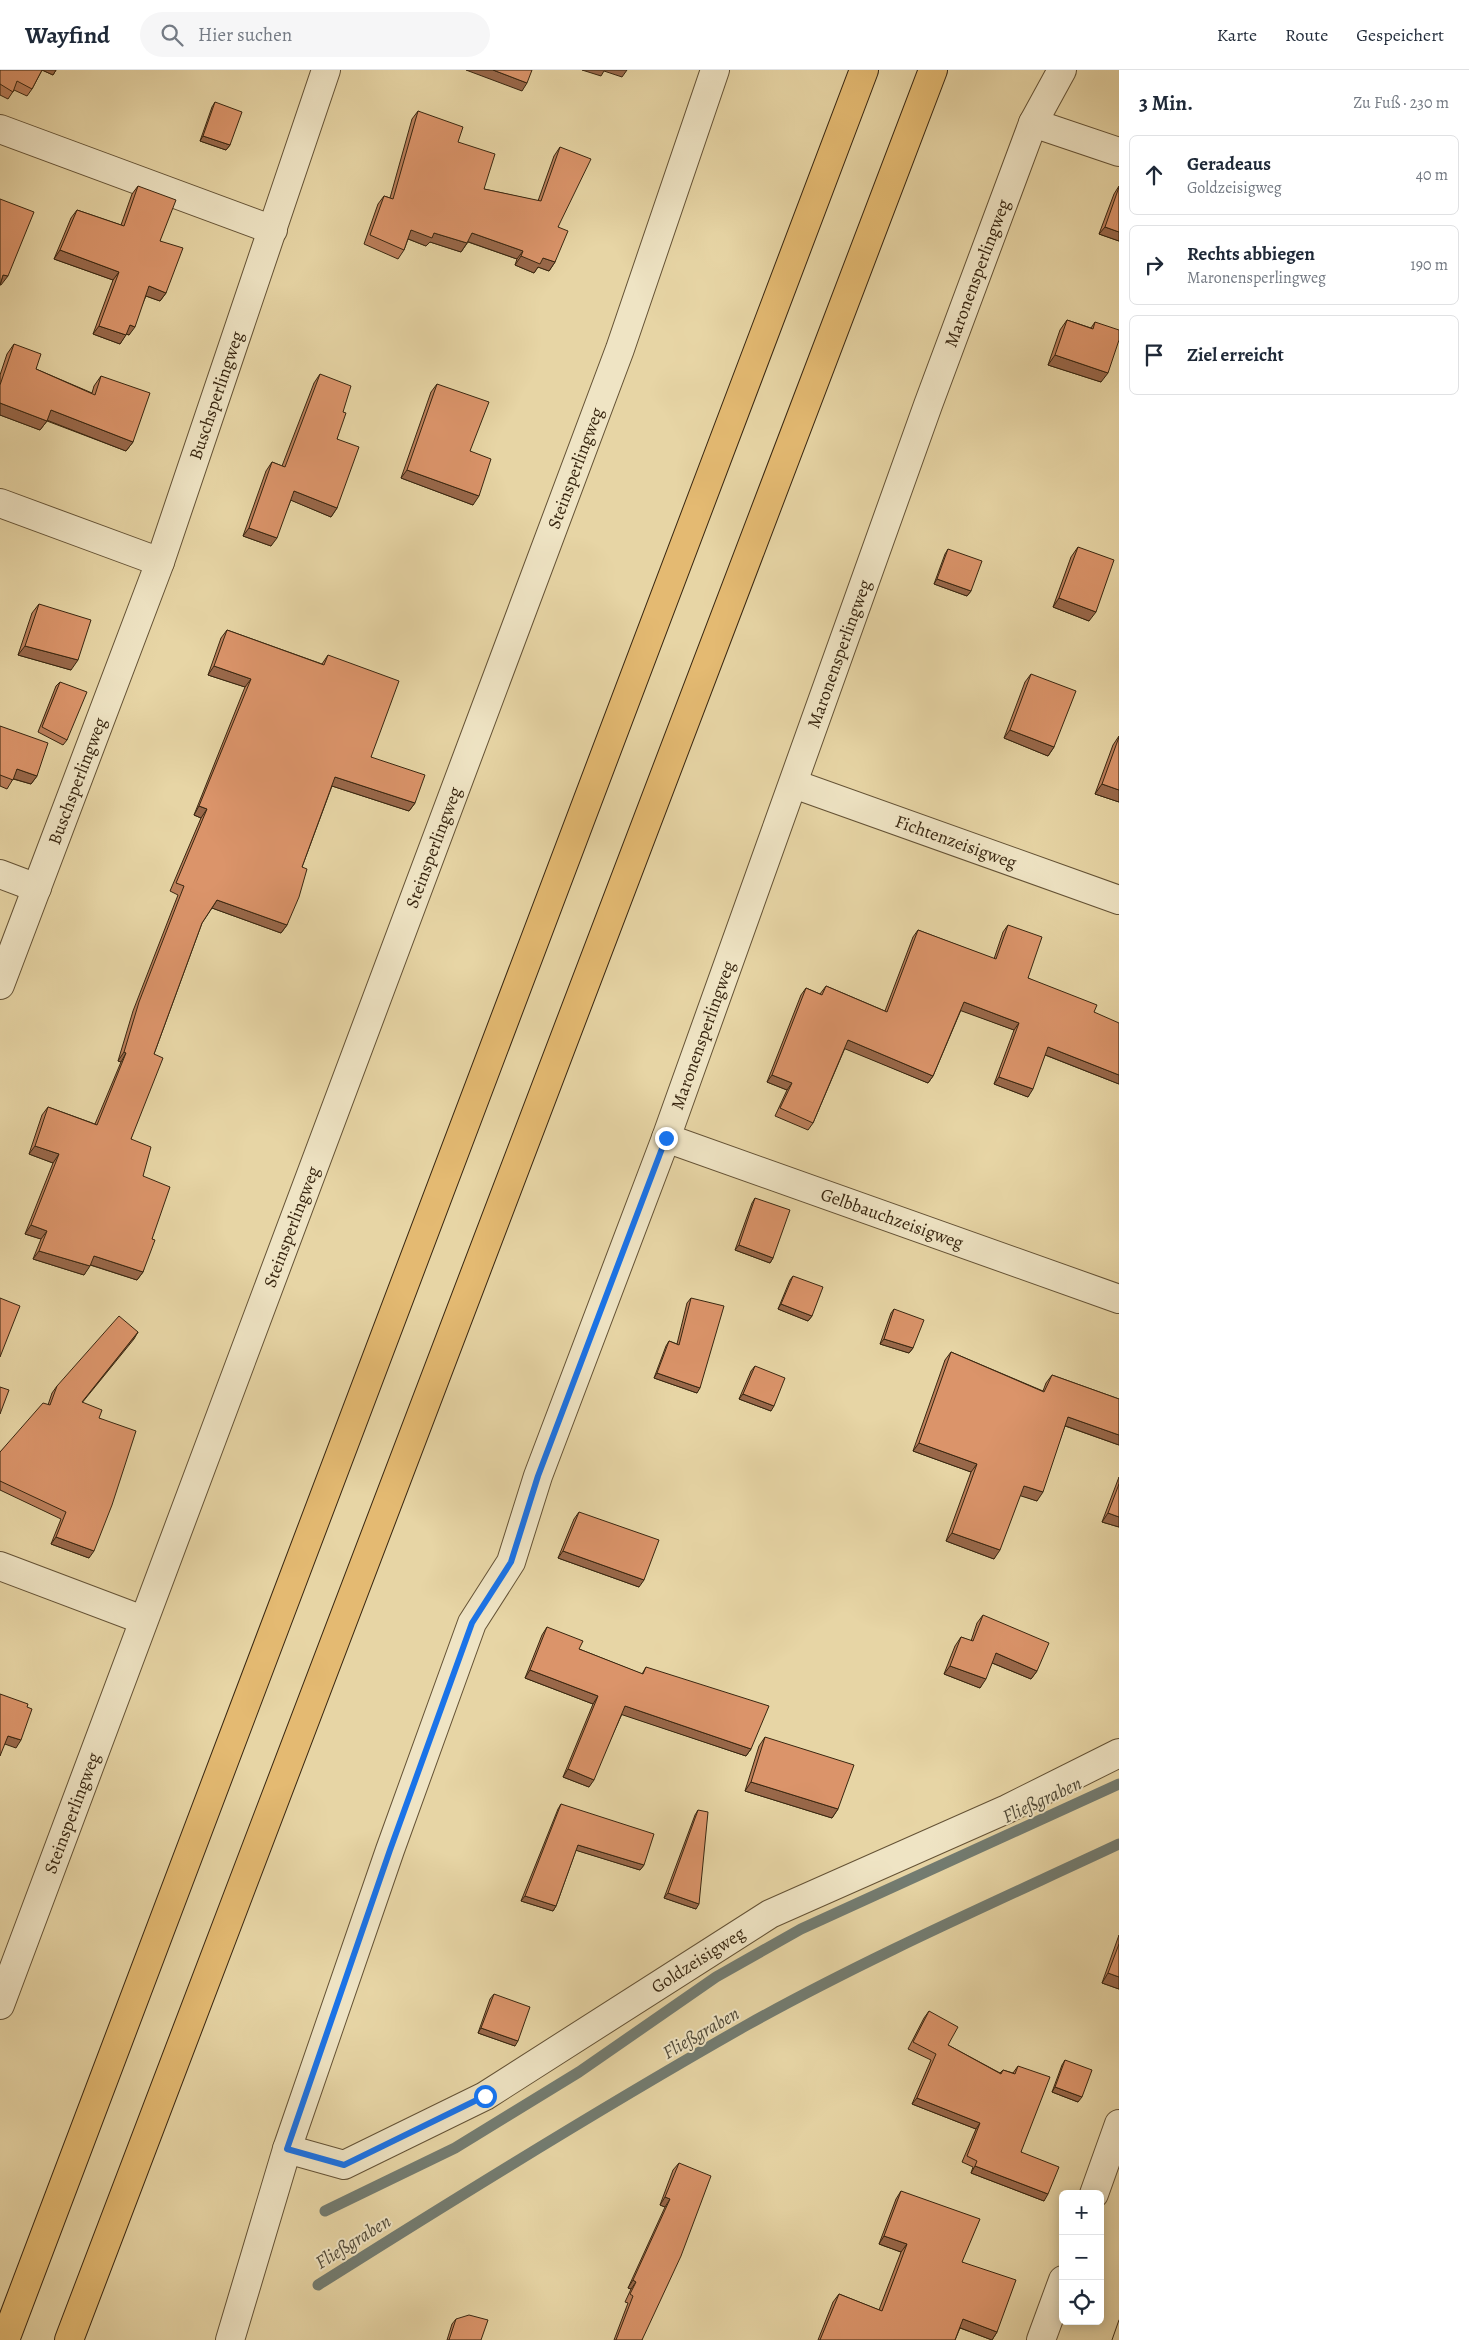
<!DOCTYPE html>
<html lang="de">
<head>
<meta charset="utf-8">
<style>
	body { margin:0; font-family:Alegreya,serif; background:#f6f6f7; color:#1f2937 }
	.controls { position:absolute; right:15px; bottom:15px; display:grid; overflow:hidden; border-radius:8px; box-shadow:0 2px 12px #0003 }
	.controls button { width:45px; height:45px; display:grid; place-items:center; padding:0; border:0; border-bottom:1px solid #e0e1e3; background:#fff; color:#1f2937; font:25px sans-serif }
	.stop { position:absolute; width:15px; height:15px; margin:-11px; border:4px solid #1a73e8; border-radius:50%; background:#fff }
	.stop.end { background:#1a73e8; border-color:#fff; box-shadow:0 1px 5px #0008 }
	.list { margin:0; padding:0; list-style:none }
	h2 { display:flex; justify-content:space-between; align-items:center; height:65px; margin:0; padding:0 20px; font-size:21px }
	h2 small { font-size:16px; font-weight:400; color:#747a83 }
	.list li { display:grid; grid-template-columns:32px 1fr auto; gap:15px; align-items:center; box-sizing:border-box; height:80px; margin:0 10px 10px; padding:0 10px; border:1px solid #e0e1e3; border-radius:8px }
	.list b { display:block; font-size:19px; white-space:nowrap }
	.list p { margin:0; font-size:16px; white-space:nowrap; color:#747a83 }
	.list em { font-size:16px; font-style:normal; color:#747a83 }
	.icon { flex:none; width:28px; height:28px; fill:none; stroke:currentColor; stroke-width:2; stroke-linecap:round; stroke-linejoin:round }
	.map { position:relative; flex:none; width:1119px; height:2270px; overflow:hidden }
	header { display:flex; align-items:center; gap:30px; box-sizing:border-box; height:70px; padding:0 25px; background:#fff; border-bottom:1px solid #e0e1e3 }
	header strong { font-size:24px }
	nav { display:flex; gap:28px; margin-inline-start:auto; font-size:18px }
	.search { width:350px; height:45px; background:#f6f6f7; display:flex; align-items:center; gap:12px; box-sizing:border-box; padding:0 18px; border-radius:28px; color:#747a83; font-size:19px }
	main { display:flex }
	aside { flex:1; background:#fff }
	.map>svg:first-child { display:block }
	.lines { fill:none; stroke-linecap:round; stroke-linejoin:round }
	.stream { stroke:#737c71; stroke-width:11 }
	.minor-casing { stroke:#645235; stroke-width:30 }
	.highway-casing { stroke:#382610; stroke-width:30 }
	.minor { stroke:#efe4c4; stroke-width:28 }
	.highway { stroke:#e4ba72; stroke-width:28 }
	.tram { stroke:#382610; stroke-width:1 }
	.wall { fill:#bc7f5b; stroke:#382610 }
	.shaded-wall { fill:#99684a; stroke:#382610 }
	.building { fill:#db946a; stroke:#382610 }
	.route { stroke:#1a73e8; stroke-width:6 }
	.labels { text-anchor:middle; dominant-baseline:central; stroke-width:4; stroke-linejoin:round; paint-order:stroke }
	.street-label { font-size:18px; fill:#382610; stroke:#efe4c4 }
	.water-label { font-size:19px; font-style:italic; fill:#514a38; stroke:#efe4c4 }
</style>
</head>
<body>
<header>
<strong>Wayfind</strong>
<div class="search"><svg class="icon" aria-label="search" viewBox="0 0 24 24"><circle cx="10" cy="10" r="6"/><path d="M15 15l6 6"/></svg>Hier suchen</div>
<nav><a>Karte</a><a>Route</a><a>Gespeichert</a></nav>
</header>
<main>
<div class="map">
<svg width="1119" height="2270" viewBox="0 0 1119 2270">
	<rect width="100%" height="100%" fill="#e7d5a5"/>
	<filter id="stains"><feTurbulence type="fractalNoise" baseFrequency=".004" numOctaves="4"/><feColorMatrix values="0 0 0 0 .2 0 0 0 0 .09 0 0 0 0 .02 0 0 0 .5 -.17"/></filter>
	<radialGradient id="worn" r=".72"><stop offset=".6" stop-color="#630" stop-opacity="0"/><stop offset="1" stop-color="#630" stop-opacity=".3"/></radialGradient>
	<g class="lines">
		<g class="stream">
			<path d="M325,2141L455,2078L579,2002L716,1907L801,1859L1119,1714"/>
			<path d="M318,2215C459,2126 602,2037 747,1955C867,1888 995,1832 1119,1774"/>
		</g>
		<g class="minor-casing">
			<g id="minor">
				<path d="M1033,53L1119,82"/>
				<path d="M0,59L273,160"/>
				<path d="M0,433L160,492"/>
				<path id="s1" d="M794,714L1119,830"/>
				<path d="M0,804L37,818"/>
				<path id="s2" d="M0,915L160,492L326,0"/>
				<path id="s3" d="M666,1068L1119,1229"/>
				<path d="M0,1496L143,1550"/>
				<path id="s4" d="M0,1935L620,279L715,0"/>
				<path id="s5" d="M287,2079L344,2095L485,2026L770,1844L1007,1739L1119,1683"/>
				<path d="M1094,2124L1119,2054"/>
				<path id="s6" d="M230,2270L287,2079L390,1780L472,1553L511,1492L538,1406L666,1068L928,335L1033,53L1062,0"/>
				<path d="M1041,2270L1063,2210"/>
			</g>
		</g>
		<g class="highway-casing">
			<g id="highway">
				<path d="M5,2270L864,0"/>
				<path d="M69,2270L933,0"/>
			</g>
		</g>
		<use href="#minor" class="minor"/>
		<use href="#highway" class="highway"/>
		<path class="tram" d="M1112,2270L1119,2250"/>
	</g>
	<g class="wall">
		<path d="M0,0H56L53,5L42,0L32,19L27,26L14,20L8,29L0,25Z"/>
		<path d="M215,32L230,75L226,80L200,71L212,37Z"/>
		<path d="M418,41L458,72L484,119L538,131L554,86L560,77L558,157L555,192L549,201L538,197L534,203L515,195L517,189L468,172L461,182L430,172L426,176L408,169L404,180L398,189L364,174L378,134L384,126L390,128L412,49Z"/>
		<path d="M138,116L160,171L166,223L160,231L146,226L129,265L126,264L120,274L93,264L113,210L54,189L71,148L77,140L121,155L132,124Z"/>
		<path d="M1119,116V171L1099,164L1114,124Z"/>
		<path d="M1067,250L1091,258L1095,252L1101,312L1048,295L1060,260Z"/>
		<path d="M14,274L36,299L92,323L94,316L101,306L133,372L126,381L47,351L40,360L0,345V305L7,284Z"/>
		<path d="M320,304L343,342L337,369V438L331,447L291,430L271,476L243,466L266,401L272,392L282,396L314,313Z"/>
		<path d="M437,314L470,381L473,435L401,408L431,322Z"/>
		<path d="M1078,477L1089,551L1053,537L1071,487Z"/>
		<path d="M948,479L971,521L967,526L934,514L945,484Z"/>
		<path d="M39,534L71,600L18,585L32,543Z"/>
		<path d="M227,560L322,594L328,585L371,687L415,733L409,741L332,716L302,797L287,855L281,863L212,838L202,853L154,984L131,1069L143,1106L152,1169L143,1202L137,1210L90,1195L84,1205L33,1189L41,1169L25,1164L53,1093L29,1084L42,1045L48,1037L95,1054L121,992L118,991L133,941L178,825L170,821L201,748L194,745L245,617L208,605L221,568Z"/>
		<path d="M1031,604L1054,677L1048,686L1004,668L1025,612Z"/>
		<path d="M60,612L67,670L63,675L38,662L56,616Z"/>
		<path d="M0,656L37,706L31,714L13,709L7,719L0,716Z"/>
		<path d="M1119,666V732L1095,724L1113,675Z"/>
		<path d="M1008,855L1028,908L1094,942L1119,1014L1045,985L1028,1027L994,1014L1014,960L961,940L933,1006L928,1013L845,978L813,1053L808,1060L775,1046L787,1020L767,1012L801,925L806,918L820,924L826,916L885,941L913,867L918,860L994,889L1003,862Z"/>
		<path d="M755,1128L773,1188L770,1193L735,1180L752,1133Z"/>
		<path d="M793,1206L812,1246L808,1251L778,1239L790,1210Z"/>
		<path d="M691,1228L697,1323L654,1308L666,1276L669,1271L677,1274L687,1233Z"/>
		<path d="M894,1239L913,1278L909,1283L880,1274L891,1243Z"/>
		<path d="M138,1262L82,1332L99,1348L89,1488L51,1474L61,1449L0,1420V1382L48,1335L52,1323L57,1316Z"/>
		<path d="M951,1282L1043,1321L1046,1313L1052,1305L1119,1329V1375L1065,1356L1037,1431L1020,1425L994,1489L946,1471L971,1402L913,1381L945,1290Z"/>
		<path d="M755,1296L771,1341L739,1329L751,1301Z"/>
		<path d="M1119,1407V1457L1102,1452Z"/>
		<path d="M579,1442L639,1517L558,1488L574,1449Z"/>
		<path d="M983,1545L1037,1601L1031,1609L992,1593L980,1618L944,1604L955,1576L961,1567L971,1571L977,1553Z"/>
		<path d="M547,1557L579,1579L642,1604L646,1597L751,1679L746,1686L622,1644L589,1717L563,1707L593,1634L525,1608L542,1565Z"/>
		<path d="M765,1667L838,1739L832,1748L745,1721L759,1676Z"/>
		<path d="M561,1734L644,1795L640,1800L576,1780L556,1836L553,1841L521,1831L558,1739Z"/>
		<path d="M698,1740L696,1839L664,1828L695,1745Z"/>
		<path d="M1119,1865V1919L1102,1913Z"/>
		<path d="M494,1924L515,1976L478,1963L490,1929Z"/>
		<path d="M929,1941L948,1975L1000,2003L1003,2000L1013,2003L1018,1996L1021,2082L1044,2131L971,2103L973,2097L962,2092L976,2059L912,2034L931,1990L908,1979L924,1948Z"/>
		<path d="M1065,1990L1078,2032L1052,2022L1062,1995Z"/>
		<path d="M679,2093L642,2270H614L628,2233L625,2232L631,2219L628,2218L665,2137L660,2135L673,2100Z"/>
		<path d="M901,2121L962,2192L997,2262L992,2270L960,2258L955,2270H818L833,2232L839,2224L879,2240L901,2182L879,2174L896,2129Z"/>
		<path d="M456,2249L481,2270H447L452,2254Z"/>
	</g>
	<g class="shaded-wall">
		<path d="M42,0H56L53,5Z"/>
		<path d="M466,0H493L527,13L522,21Z"/>
		<path d="M582,0H627L622,7L604,1L601,6Z"/>
		<path d="M203,66L230,75L226,80L200,71Z"/>
		<path d="M1105,157L1119,162V171L1099,164Z"/>
		<path d="M411,160L434,163L467,173L461,182L430,172L426,176L406,168Z"/>
		<path d="M472,163L523,181L517,189L466,171Z"/>
		<path d="M60,180L119,202L113,210L54,189Z"/>
		<path d="M521,186L543,188L555,192L549,201L538,197L534,203L515,195Z"/>
		<path d="M3,205L8,206L1,215H0Z"/>
		<path d="M149,216L166,223L160,231L143,225Z"/>
		<path d="M130,255L135,257L129,265L124,263Z"/>
		<path d="M99,256L126,265L120,274L93,264Z"/>
		<path d="M1055,285L1108,303L1101,312L1048,295Z"/>
		<path d="M0,333L47,351L40,360L0,345Z"/>
		<path d="M51,340L133,372L126,381L44,349Z"/>
		<path d="M407,400L479,426L473,435L401,408Z"/>
		<path d="M294,421L337,438L331,447L288,429Z"/>
		<path d="M249,458L277,468L271,476L243,466Z"/>
		<path d="M937,509L971,521L967,526L934,514Z"/>
		<path d="M1059,528L1096,542L1089,551L1053,537Z"/>
		<path d="M25,576L78,590L71,600L18,585Z"/>
		<path d="M214,596L251,609L245,617L208,605Z"/>
		<path d="M1010,660L1054,677L1048,686L1004,668Z"/>
		<path d="M17,699L37,706L31,714L11,708Z"/>
		<path d="M335,707L415,733L409,741L329,715Z"/>
		<path d="M1102,714L1119,720V732L1095,724Z"/>
		<path d="M199,736L207,739L201,748L194,745Z"/>
		<path d="M217,830L287,855L281,863L212,838Z"/>
		<path d="M964,932L1019,953L1014,960L959,940Z"/>
		<path d="M848,970L933,1006L928,1013L843,978Z"/>
		<path d="M1048,977L1119,1005V1014L1043,984Z"/>
		<path d="M124,982L126,983L121,992L118,991Z"/>
		<path d="M772,1005L792,1013L787,1020L767,1012Z"/>
		<path d="M999,1007L1033,1019L1028,1027L994,1014Z"/>
		<path d="M35,1076L59,1084L53,1093L29,1084Z"/>
		<path d="M31,1155L47,1161L41,1169L25,1164Z"/>
		<path d="M739,1175L773,1188L770,1193L735,1180Z"/>
		<path d="M39,1181L90,1196L84,1205L33,1189Z"/>
		<path d="M94,1186L143,1202L137,1210L88,1194Z"/>
		<path d="M781,1234L812,1246L808,1251L778,1239Z"/>
		<path d="M138,1262L134,1269L77,1339L82,1332Z"/>
		<path d="M884,1269L913,1278L909,1283L880,1274Z"/>
		<path d="M657,1303L700,1318L697,1323L654,1308Z"/>
		<path d="M743,1324L774,1336L771,1341L739,1329Z"/>
		<path d="M1068,1347L1119,1365V1375L1063,1355Z"/>
		<path d="M919,1373L977,1394L971,1402L913,1381Z"/>
		<path d="M1024,1416L1043,1422L1037,1431L1018,1425Z"/>
		<path d="M1108,1443L1119,1447V1457L1102,1452Z"/>
		<path d="M952,1463L1000,1480L994,1489L946,1471Z"/>
		<path d="M56,1467L94,1481L89,1488L51,1474Z"/>
		<path d="M563,1481L644,1510L639,1517L558,1488Z"/>
		<path d="M996,1583L1037,1601L1031,1609L990,1592Z"/>
		<path d="M950,1596L986,1609L980,1618L944,1604Z"/>
		<path d="M530,1600L598,1626L593,1634L525,1608Z"/>
		<path d="M625,1636L751,1679L746,1686L620,1644Z"/>
		<path d="M8,1666L21,1670L16,1678L2,1673Z"/>
		<path d="M568,1699L594,1710L589,1717L563,1707Z"/>
		<path d="M751,1712L838,1739L832,1748L745,1721Z"/>
		<path d="M578,1775L644,1795L640,1800L575,1780Z"/>
		<path d="M668,1823L699,1834L696,1839L664,1828Z"/>
		<path d="M525,1826L556,1836L553,1841L521,1831Z"/>
		<path d="M1108,1903L1119,1907V1919L1102,1913Z"/>
		<path d="M481,1958L518,1971L515,1976L478,1963Z"/>
		<path d="M1055,2017L1082,2027L1078,2032L1052,2022Z"/>
		<path d="M917,2028L980,2053L976,2059L912,2034Z"/>
		<path d="M975,2096L1048,2124L1044,2131L971,2103Z"/>
		<path d="M665,2127L670,2129L665,2137L660,2135Z"/>
		<path d="M884,2166L907,2174L901,2182L879,2174Z"/>
		<path d="M633,2210L636,2212L631,2219L628,2218Z"/>
		<path d="M963,2249L997,2262L992,2270L958,2257Z"/>
	</g>
	<g class="building">
		<path d="M0,0H42L32,19L17,11L13,22L0,14Z"/>
		<path d="M493,0H532L527,13Z"/>
		<path d="M215,32L242,42L230,75L203,66Z"/>
		<path d="M418,41L463,57L458,72L495,84L484,119L541,131L560,77L591,89L558,157L568,161L555,192L543,188L540,194L521,186L523,181L472,163L467,173L434,163L432,168L411,160L404,180L370,165L384,126L393,129Z"/>
		<path d="M138,116L176,130L160,171L183,178L166,223L149,216L135,257L130,255L126,265L99,256L119,202L60,180L77,140L124,156Z"/>
		<path d="M1119,117V162L1105,157Z"/>
		<path d="M0,129L34,142L8,206L3,205L0,215Z"/>
		<path d="M1067,250L1093,259L1095,252L1119,260V270L1108,303L1055,285Z"/>
		<path d="M14,274L41,284L36,299L95,325L101,306L150,323L133,372L51,340L47,351L0,333V315Z"/>
		<path d="M320,304L351,316L343,342L346,343L337,369L359,377L337,438L294,421L277,468L249,458L272,392L285,397Z"/>
		<path d="M437,314L489,332L470,381L491,389L479,426L407,400Z"/>
		<path d="M1078,477L1114,490L1096,542L1059,528Z"/>
		<path d="M948,479L982,491L971,521L937,509Z"/>
		<path d="M39,534L91,550L78,590L25,576Z"/>
		<path d="M227,560L324,595L328,585L399,611L371,687L425,705L415,733L335,707L302,797L307,799L299,827L287,855L217,830L202,853L154,984L163,988L131,1069L151,1077L143,1106L170,1117L152,1169L155,1170L143,1202L94,1186L90,1196L39,1181L47,1161L31,1155L59,1084L35,1076L48,1037L97,1055L126,983L124,982L139,932L184,816L176,813L207,739L199,736L251,609L214,596Z"/>
		<path d="M1031,604L1076,621L1054,677L1010,660Z"/>
		<path d="M60,612L87,622L67,670L42,657Z"/>
		<path d="M0,656L48,673L37,706L17,699L13,710L0,705Z"/>
		<path d="M1119,667V720L1102,714Z"/>
		<path d="M1008,855L1042,867L1028,908L1097,935L1094,942L1119,953V1005L1048,977L1033,1019L999,1007L1019,953L964,932L933,1006L848,970L813,1053L780,1038L792,1013L772,1005L806,918L822,925L826,916L887,942L918,860L996,889Z"/>
		<path d="M755,1128L790,1140L773,1188L739,1175Z"/>
		<path d="M793,1206L823,1217L812,1246L781,1234Z"/>
		<path d="M0,1228L20,1236L0,1287Z"/>
		<path d="M691,1228L724,1236L700,1318L657,1303L669,1271L679,1275Z"/>
		<path d="M894,1239L924,1250L913,1278L884,1269Z"/>
		<path d="M119,1246L138,1262L82,1332L102,1340L99,1348L136,1361L112,1435L94,1481L56,1467L66,1442L0,1411V1412V1382L43,1333L50,1335L57,1316Z"/>
		<path d="M951,1282L1044,1322L1052,1305L1119,1329V1365L1068,1347L1043,1422L1024,1416L1000,1480L952,1463L977,1394L919,1373Z"/>
		<path d="M755,1296L785,1308L774,1336L743,1324Z"/>
		<path d="M0,1317L9,1320L0,1344Z"/>
		<path d="M1119,1414V1447L1108,1443Z"/>
		<path d="M579,1442L659,1470L644,1510L563,1481Z"/>
		<path d="M983,1545L1049,1573L1037,1601L996,1583L986,1609L950,1596L961,1567L973,1571Z"/>
		<path d="M547,1557L583,1571L579,1579L643,1604L646,1597L769,1636L751,1679L625,1636L594,1710L568,1699L598,1626L530,1600Z"/>
		<path d="M0,1624L28,1634L27,1637L32,1639L21,1670L8,1666L0,1686Z"/>
		<path d="M765,1667L854,1695L838,1739L751,1712Z"/>
		<path d="M561,1734L654,1764L644,1795L578,1775L556,1836L525,1826Z"/>
		<path d="M698,1740L708,1742L699,1834L668,1823Z"/>
		<path d="M1119,1874V1907L1108,1903Z"/>
		<path d="M494,1924L530,1937L518,1971L481,1958Z"/>
		<path d="M929,1941L958,1957L948,1975L1001,2004L1003,2000L1015,2004L1018,1996L1050,2007L1021,2082L1059,2097L1048,2124L975,2096L977,2091L967,2086L980,2053L917,2028L936,1984L913,1972Z"/>
		<path d="M1065,1990L1092,2000L1082,2027L1055,2017Z"/>
		<path d="M679,2093L711,2106L681,2186L642,2270H616L633,2226L630,2224L636,2212L633,2210L670,2129L665,2127Z"/>
		<path d="M901,2121L980,2149L962,2192L1016,2210L997,2262L963,2249L955,2270H820L839,2224L882,2241L907,2174L884,2166Z"/>
		<path d="M469,2245L488,2250L481,2270H449L456,2249Z"/>
	</g>
	<g class="lines">
		<path class="route" d="M485,2026L344,2095L287,2079L390,1780L472,1553L511,1492L538,1406L666,1068"/>
	</g>
	<g class="labels">
		<g class="street-label">
			<text stroke="none"><textPath href="#s6" startOffset="2200">Maronensperlingweg</textPath></text>
			<text stroke="none"><textPath href="#s2" startOffset="628">Buschsperlingweg</textPath></text>
			<text stroke="none"><textPath href="#s4" startOffset="1641">Steinsperlingweg</textPath></text>
			<text stroke="none"><textPath href="#s6" startOffset="1795">Maronensperlingweg</textPath></text>
			<text stroke="none"><textPath href="#s2" startOffset="218">Buschsperlingweg</textPath></text>
			<text stroke="none"><textPath href="#s1" startOffset="172">Fichtenzeisigweg</textPath></text>
			<text stroke="none"><textPath href="#s4" startOffset="1236">Steinsperlingweg</textPath></text>
			<text stroke="none"><textPath href="#s6" startOffset="1390">Maronensperlingweg</textPath></text>
			<text stroke="none"><textPath href="#s3" startOffset="240">Gelbbauchzeisigweg</textPath></text>
			<text stroke="none"><textPath href="#s4" startOffset="831">Steinsperlingweg</textPath></text>
			<text stroke="none"><textPath href="#s4" startOffset="205">Steinsperlingweg</textPath></text>
			<text stroke="none"><textPath href="#s5" startOffset="469">Goldzeisigweg</textPath></text>
		</g>
		<g class="water-label">
			<text transform="translate(1042 1730) rotate(-25)">Fließgraben</text>
			<text transform="translate(701 1963) rotate(-30)">Fließgraben</text>
			<text transform="translate(353 2172) rotate(-32)">Fließgraben</text>
		</g>
	</g>
	<rect width="100%" height="100%" filter="url(#stains)"/>
	<rect width="100%" height="100%" fill="url(#worn)"/>
</svg>
<div class="controls">
<button>+</button>
<button>−</button>
<button><svg class="icon" aria-label="locate" viewBox="0 0 24 24"><circle cx="12" cy="12" r="6"/><path d="M12 2v4M12 18v4M2 12h4M18 12h4"/></svg></button>
</div>
<div class="stop" style="left:485px;top:2026px"></div>
<div class="stop end" style="left:666px;top:1068px"></div>
</div>
<aside>
<h2>3 Min.<small>Zu Fuß · 230 m</small></h2>
<ul class="list">
<li><svg class="icon" aria-label="ahead" viewBox="0 0 24 24"><path d="M12 20V5M6 11l6-6 6 6"/></svg><div><b>Geradeaus</b><p>Goldzeisigweg</p></div><em>40 m</em></li>
<li><svg class="icon" aria-label="right" viewBox="0 0 24 24"><path d="M7 20v-9h11M14 6l5 5-5 5"/></svg><div><b>Rechts abbiegen</b><p>Maronensperlingweg</p></div><em>190 m</em></li>
<li><svg class="icon" aria-label="arrive" viewBox="0 0 24 24"><path d="M6 21V4h12l-3 4 3 4H6"/></svg><div><b>Ziel erreicht</b></div></li>
</ul>
</aside>
</main>
</body>
</html>
